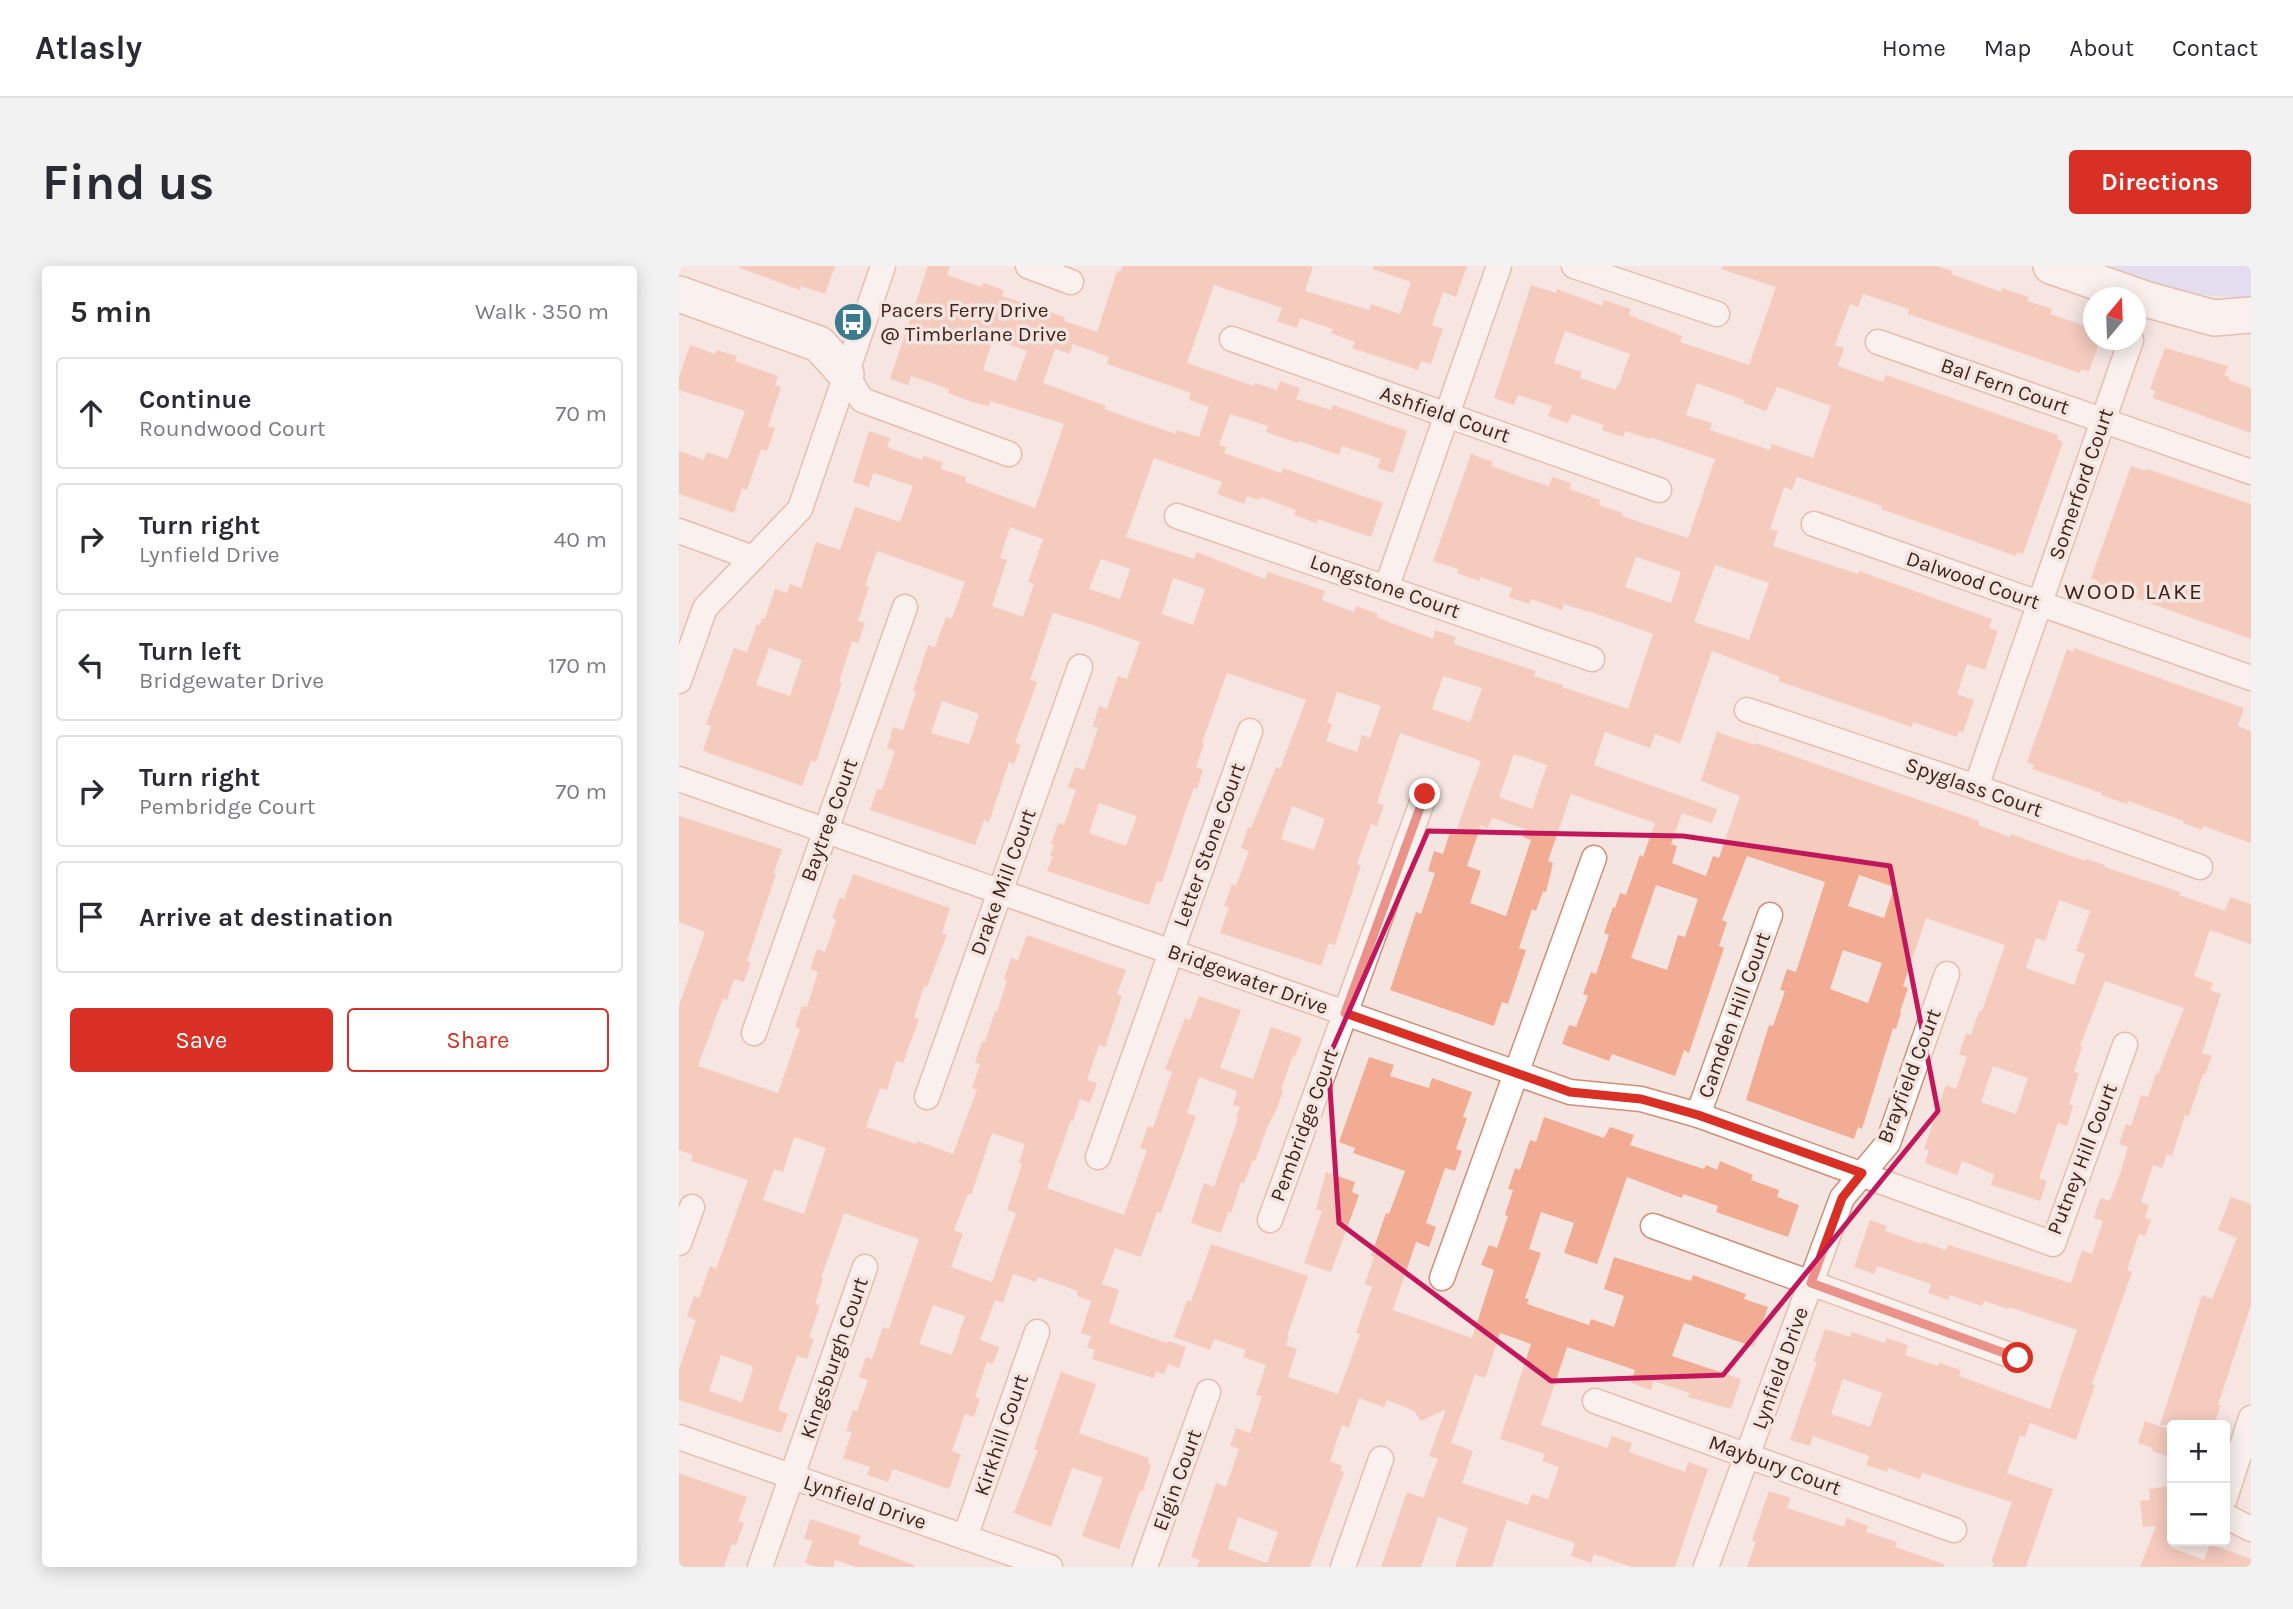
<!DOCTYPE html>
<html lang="en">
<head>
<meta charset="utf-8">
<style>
	body { margin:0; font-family:Karla,sans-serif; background:#f2f2f3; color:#2b2b33 }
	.controls { position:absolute; right:21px; bottom:21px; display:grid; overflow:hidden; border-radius:7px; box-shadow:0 4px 18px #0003 }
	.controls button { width:63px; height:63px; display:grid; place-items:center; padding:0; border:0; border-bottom:2px solid #e1e1e2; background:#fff; color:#2b2b33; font:35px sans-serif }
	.compass { position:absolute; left:1404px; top:21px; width:63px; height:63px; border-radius:50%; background:#fff; box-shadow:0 4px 18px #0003; rotate:19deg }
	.stop { position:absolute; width:21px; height:21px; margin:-16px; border:5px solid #d93025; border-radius:50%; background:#fff }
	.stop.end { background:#d93025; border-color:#fff; box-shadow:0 2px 7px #0008 }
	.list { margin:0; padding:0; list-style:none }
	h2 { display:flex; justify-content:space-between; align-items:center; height:91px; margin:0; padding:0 28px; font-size:30px }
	h2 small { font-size:23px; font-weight:400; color:#7c7c81 }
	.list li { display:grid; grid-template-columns:46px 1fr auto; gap:21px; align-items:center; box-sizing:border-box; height:112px; margin:0 14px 14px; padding:0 14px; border:2px solid #e1e1e2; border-radius:7px }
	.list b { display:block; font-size:26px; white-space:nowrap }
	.list p { margin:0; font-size:23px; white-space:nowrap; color:#7c7c81 }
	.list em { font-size:23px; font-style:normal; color:#7c7c81 }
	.actions { display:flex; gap:14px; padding:21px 28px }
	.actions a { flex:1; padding:16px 0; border:2px solid #d93025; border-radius:7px; text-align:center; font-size:24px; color:#d93025 }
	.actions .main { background:#d93025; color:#fff }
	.icon { flex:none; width:38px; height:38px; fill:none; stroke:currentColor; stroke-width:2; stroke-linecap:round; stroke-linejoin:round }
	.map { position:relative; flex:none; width:1572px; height:1301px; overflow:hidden; border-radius:7px }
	header { display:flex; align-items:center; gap:42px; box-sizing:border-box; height:98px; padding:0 35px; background:#fff; border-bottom:2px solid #e1e1e2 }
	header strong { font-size:33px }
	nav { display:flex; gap:38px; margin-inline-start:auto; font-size:24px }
	.intro { display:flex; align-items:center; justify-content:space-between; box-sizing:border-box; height:168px; padding:0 42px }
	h1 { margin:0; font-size:49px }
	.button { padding:18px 32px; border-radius:7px; background:#d93025; color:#fff; font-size:24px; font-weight:700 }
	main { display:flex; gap:42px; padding:0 42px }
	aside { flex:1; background:#fff; border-radius:7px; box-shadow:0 4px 18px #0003 }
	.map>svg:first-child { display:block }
	.green { fill:#ccd2fd }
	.building { fill:#f3ac94; fill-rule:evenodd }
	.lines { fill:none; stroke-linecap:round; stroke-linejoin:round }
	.street-casing { stroke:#d38e77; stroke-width:27 }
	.secondary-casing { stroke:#d38e77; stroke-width:38 }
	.street { stroke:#fff; stroke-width:24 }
	.secondary { stroke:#fff; stroke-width:35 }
	.route { stroke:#d93025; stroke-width:9 }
	.marked { fill:none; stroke:#c2185b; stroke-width:5; stroke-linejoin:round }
	.labels { text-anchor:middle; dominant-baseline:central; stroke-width:7; stroke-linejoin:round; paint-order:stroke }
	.poi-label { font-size:21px; fill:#40241b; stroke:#f5e5e0; text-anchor:start }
	.street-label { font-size:21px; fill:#40241b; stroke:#f5e5e0 }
	.neighbourhood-label { font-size:23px; letter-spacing:2px; fill:#40241b; stroke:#f5e5e0 }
</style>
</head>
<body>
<header>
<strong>Atlasly</strong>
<nav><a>Home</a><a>Map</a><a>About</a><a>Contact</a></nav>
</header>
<div class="intro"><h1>Find us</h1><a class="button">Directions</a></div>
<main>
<aside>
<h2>5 min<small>Walk · 350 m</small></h2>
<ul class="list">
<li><svg class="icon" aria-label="ahead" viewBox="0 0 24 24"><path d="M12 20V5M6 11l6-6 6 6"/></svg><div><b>Continue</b><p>Roundwood Court</p></div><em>70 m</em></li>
<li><svg class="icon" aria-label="right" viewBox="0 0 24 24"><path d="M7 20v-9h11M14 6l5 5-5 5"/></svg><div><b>Turn right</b><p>Lynfield Drive</p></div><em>40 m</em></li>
<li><svg class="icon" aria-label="left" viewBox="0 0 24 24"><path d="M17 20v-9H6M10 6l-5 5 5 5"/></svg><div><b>Turn left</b><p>Bridgewater Drive</p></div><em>170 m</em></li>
<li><svg class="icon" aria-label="right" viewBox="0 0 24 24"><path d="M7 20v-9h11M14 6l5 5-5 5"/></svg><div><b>Turn right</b><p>Pembridge Court</p></div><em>70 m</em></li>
<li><svg class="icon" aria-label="arrive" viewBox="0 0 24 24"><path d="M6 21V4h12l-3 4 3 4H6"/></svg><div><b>Arrive at destination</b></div></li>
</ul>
<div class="actions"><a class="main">Save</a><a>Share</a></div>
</aside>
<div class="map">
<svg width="1572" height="1301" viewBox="0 0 1572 1301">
	<rect width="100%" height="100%" fill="#f5e5e0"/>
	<path class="green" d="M1428,0H1572V33L1505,27Z"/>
	<g class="building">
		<path d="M61,0H156L146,28L122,20L121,24L61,2Z"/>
		<path d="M249,0H271L268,9L303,21L304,17L325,24L323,30L386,51L385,55L418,66L438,5L441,6L444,0H634L626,25L690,44L692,38L721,48L732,16L694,3V0H788L777,31L764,26L753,59L764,63L752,98L742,95L739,104L673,82L676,76L652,67L654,63L621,52L618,62L598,55L603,42L535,19L508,97L575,120L576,117L598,124L601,115L621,122L617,133L652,144L654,139L728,165L714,207L698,202L702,193L663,180L660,189L620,175L619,177L587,166L589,160L551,148L540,179L547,181L545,187L602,207L604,202L704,237L692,271L639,253L637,257L615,249L617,244L581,231L580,234L568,230L565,238L538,228L543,216L475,192L447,271L515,293L518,286L586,313L589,306L626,318L646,325L643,334L675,346L677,340L699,348L697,351L754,373L756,364L777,371L775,378L857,405L855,410L884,419L883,421L949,443L974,368L910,345V346L885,338L883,344L852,333L850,338L830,331L833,322L801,311L800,315L778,307L779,303L754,295L792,188L814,196L812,200L848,213L870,220L873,211L892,217L890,223L921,234L920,239L944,247L943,250L1009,272L1036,193L971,171V173L946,165L944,171L923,164L925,159L893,148L889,157L869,150L873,140L839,129L835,139L815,132L852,19L877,27L878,23L923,40L925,34L952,43L950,49L1003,70L1001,76L1070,99L1097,21L1042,3L1043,0H1258L1273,5L1272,8L1322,26L1323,22L1350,31L1348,35L1373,43L1371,48L1415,63V74H1421L1410,105L1402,103L1401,107L1229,48L1230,43L1184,28L1179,41L1171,38L1156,79L1165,82L1159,100L1204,116L1207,109L1379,169L1378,173L1384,176L1344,288L1338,286L1337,290L1202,243L1203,240L1118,211L1113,224L1105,221L1091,263L1099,265L1094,280L1179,308L1180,305L1313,353L1310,362L1319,365L1306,404L1288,398L1278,428L1295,434L1284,466L1280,465L1278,471L1234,456L1233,461L1099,415L1101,411L1033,385L1001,477L976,468L971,482L926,466L915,499L1038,543L1033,557L1003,547L992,578L998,580L993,597L1027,610L1034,590L1040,592L1061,530L1022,515L1038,466L1076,479L1077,477L1300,555L1299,559L1331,571L1332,568L1406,595L1407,593L1426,599L1425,601L1501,626L1500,629L1546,645L1551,631L1572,638V678L1531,664L1515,710L1534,717L1531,724L1542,728L1523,787L1533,790L1526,809L1524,808L1510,850L1506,849L1493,890L1488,888L1483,902L1474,899L1462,936L1470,939L1466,952L1472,954L1466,970L1460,968L1448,1004L1453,1006L1413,1118L1416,1119L1397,1174L1351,1157L1346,1171L1341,1170L1328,1207L1374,1223L1347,1301H1314L1315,1297L1312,1296L1333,1236L1243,1207L1241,1213L1209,1202L1208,1206L1187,1199L1190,1190L1134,1170L1131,1180L1111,1174L1138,1096L1135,1095L1146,1063L1171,1071L1173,1066L1206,1077L1208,1072L1229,1079L1226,1089L1259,1100L1261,1097L1282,1104L1280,1110L1371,1143L1398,1064L1330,1041V1043L1305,1035L1303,1040L1271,1029L1269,1034L1249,1027L1252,1018L1198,1000L1195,1008L1175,1001L1191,954L1208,960L1206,965L1243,978V976L1267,984L1269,979L1392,1017L1403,984L1413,988L1424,955L1415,952L1421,932L1431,935L1443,902L1449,881L1440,878L1447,858L1452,860L1462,829L1469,831L1477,807L1479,808L1505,742L1426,715L1401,780L1403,781L1395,806L1400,807L1390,838L1394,840L1388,860L1379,857L1360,912L1368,915L1361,935L1312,919L1315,908L1283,895L1278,909L1246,897L1250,884L1245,883L1267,819L1277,823L1288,791L1280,788L1287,767L1292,769L1300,745H1303L1326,679L1247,652L1224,720L1229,722L1221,746L1222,747L1217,763L1214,762L1183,863L1179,861L1175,873L1133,858L1067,834L1090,759L1094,760L1106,725L1101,724L1108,703L1117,706L1146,616L1068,590L1043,654L1048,656L1040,680L1045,682L1010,787L1005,784L996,810L933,788L930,795L883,778L890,759L897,761L909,730L904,728L912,706L917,708L930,669L925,667L934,641L936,642L941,627L947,629L961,589L964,591L976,557L892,528L869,595L874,597L867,626L864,625L857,645L853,643L840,682L847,684L829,738L823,736L815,760L711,724L737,646L742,648L756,607L749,605L755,585L764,588L771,566L776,568L802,495L721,467L698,537L705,539L698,560L692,558L678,598L682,599L656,679L650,677L642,700L541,667L550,641L545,640L553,618L557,620L570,585L562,582L569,561L572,562L597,501L601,503L627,434L548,407L523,477L525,478L517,501L524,504L518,523L515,522L504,552L483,616L478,615L470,639L368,605L374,590H371L375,579L372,578L379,557L385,559L397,524L389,521L396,501L405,504L419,462L414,460L420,440L428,443L439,410L448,413L461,376L411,358L374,347L351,414L358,416L336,477L342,479L335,498L330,496L310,556L305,554L296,579L191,544L198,523L203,524L216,485L208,482L214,461L224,464L237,426L234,425L249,379L256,381L267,351L273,353L286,316L198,285L186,320L190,321L179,355L186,357L179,377L173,375L160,416L163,417L137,496L132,495L123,520L24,485L32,460L27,458L55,382L68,386L78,358L81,359L83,352L86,353L96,323L108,327L111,318L122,322L137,276L161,284L176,241L221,256L234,220L194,207L190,221L174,216L190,165L211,172L208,181L243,194L244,190L264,196L262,203L287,211L286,216L356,242L385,158L311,135L310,140L293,136L269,127L270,123L232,110L229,119L211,113ZM886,65L951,88L940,119H938L937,124L901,112L903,106L875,97ZM314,73L348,85L337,115L304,104ZM394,78L430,91L428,98L512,127L510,134L530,141L520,171L498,164L497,168L425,143L427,140L364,117L376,83L391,88ZM1018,117L1065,134L1064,137L1087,145L1098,121L1152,140L1134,192L1093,178L1091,184L1031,164L1033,157L1007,149ZM331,261L364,273L349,316L355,318L344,351L313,340L328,294L321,292ZM957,291L1002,306L992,337L946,321ZM422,293L451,303L441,333L410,323ZM1036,299L1090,317L1070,374L1015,356ZM494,312L526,323L514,359L483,348ZM90,382L123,394L111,430L77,419ZM764,410L803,422L791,456L753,443ZM658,426L702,440L691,472L683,469L678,486L647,475L653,458L648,457ZM263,435L300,448L290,478L252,467ZM835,488L868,499L853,543L820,531ZM420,537L458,550L447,580L410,567ZM613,540L646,553L635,584L602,573ZM813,552L846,563L844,571L852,574L827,650L791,637L802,605L788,600L802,559L809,562ZM1180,609L1215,621L1205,652L1169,640ZM977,619L1019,633L1006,671L999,669L988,704L952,692ZM1380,634L1411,645L1397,685L1406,688L1395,719L1347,702L1357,672L1366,675ZM1164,684L1203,697L1189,737L1151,723ZM1314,800L1349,812L1337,848L1302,836ZM1164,1113L1203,1127L1191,1161L1152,1148Z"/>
		<path d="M11,79L36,88L37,84L58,90L56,95L99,110L96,119L102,121L89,160L96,162L88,185L82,183L68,224L63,222L55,247L0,228V185L25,194L27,186L49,193L66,145L0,124V111Z"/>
		<path d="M1486,82L1549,100L1545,110L1551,111L1550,114L1572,122V167L1474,132L1476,125L1471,123Z"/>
		<path d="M1452,200L1467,205L1468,203L1572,238V373L1417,318L1418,314L1412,312Z"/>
		<path d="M1395,382L1565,442L1559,460L1572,465V577L1524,560L1523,564L1504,557L1505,555L1449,535L1448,538L1422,529L1423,527L1353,503L1355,499L1348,496L1371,432L1388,383L1394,386Z"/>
		<path d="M0,550L103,583L95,607L97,608L68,695L72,697L65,716L55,713L48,734L44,732L19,800L99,827L121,763L116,761L123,740L128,741L139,706L131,703L138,683L146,686L157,654L153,652L161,631L165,633L174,608L271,642L263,667L268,669L248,721L245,720L235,751L240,753L224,797L217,795L208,824L201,822L187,861L237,878L238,875L274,888L298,824L293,822L301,798L296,797L303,775L306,776L316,745L318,746L328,714L325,713L332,692L339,694L348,669L447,704L438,728L443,730L426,781L420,779L408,814L418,817L411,837L401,833L394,855L392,854L368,922L445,949L468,884L461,882L469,860L474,862L493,806L486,803L506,752L511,754L520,730L562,744L541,802L574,813L592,761L623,772L616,790L614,789L602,823L604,825L598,842L588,862L576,895L574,894L565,917L562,916L552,947L549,946L542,967L512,957L525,917L535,921L559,852H557L561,841L554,839L558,825L520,811L508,847L517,850L482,947L478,946L462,991L436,982L423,1018L440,1024L430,1057L488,1077L489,1075L507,1081L500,1102L489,1098L485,1108L477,1106L475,1112L413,1093L416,1084L408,1081L412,1070L402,1067L412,1035L398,1030L399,1025L359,1011L357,1016L334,1008L324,1037L316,1034L301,1074L320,1081L314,1098L308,1096L296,1131L301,1133L295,1151L286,1148L273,1185L282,1189L270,1223L214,1203L209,1216L188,1209L191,1201L164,1192L173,1166L167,1165L174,1144L178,1145L189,1114L180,1111L187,1091L193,1093L204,1061L210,1063L240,973L165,947L142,1012L144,1013L136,1038L141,1039L130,1071L135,1073L128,1093L118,1090L99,1144L109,1148L102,1167L0,1134V1103L17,1054L8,1050L15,1030L20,1032L31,1000L37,1003L69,914L12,895L14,889L0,884V740L26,666L0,656ZM313,867L346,878L340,897L343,898L328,944L337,947L313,1016L272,1001L284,968L275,964L289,928L292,929ZM115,871L147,882L125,948L84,934L95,903L104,906ZM254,1039L286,1050L273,1089L240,1078ZM42,1089L73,1100L74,1103L63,1136L30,1125Z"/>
		<path d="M690,791L715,799L711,810L750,822L753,812L793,826L784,851L788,852L777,883L783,885L776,905L766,902L747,957L757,961L750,981L737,976L714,1044L793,1072L815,1004L802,999L810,979L818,982L829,950L826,949L834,924L829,923L836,902L841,904L851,874L857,876L865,851L925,872L931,861L955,869L951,879L1025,903L1027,899L1038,904L1041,895L1074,909L1072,914L1100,924L1098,931L1120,939L1109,971L1037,946L1039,940L1004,928L1003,932L948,911L918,998L885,987L895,957L862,946L850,983L862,987L846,1032L850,1033L848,1038L910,1059L912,1053L935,1061L945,1030L925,1023L935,991L1012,1015L1014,1009L1067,1028L1065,1033L1089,1041L1075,1081L1005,1057L993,1090L1062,1113L1052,1143L1009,1131L1010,1127L975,1115L972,1124L952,1117L956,1104L888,1081L862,1159L928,1182L933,1170L953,1177L950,1186L1006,1206L1009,1196L1029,1203L996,1301H953L915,1288L912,1297L892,1290L896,1277L828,1254L813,1301H776L789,1262L759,1251L742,1301H702L728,1226L744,1232L759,1193L750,1190L767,1143L742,1155L735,1145L724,1140L708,1134L705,1141L680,1132L670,1162L663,1159L651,1195L663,1200L661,1205L665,1206L631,1301H518L521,1294L512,1291L537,1217L547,1221L560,1183L551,1180L557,1162L571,1167L583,1130L577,1129L587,1099L564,1091L567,1084L535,1073L531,1084L495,1071L508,1034L512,1036L532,978L629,1010L608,1070L610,1071L607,1079L618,1083L609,1111L659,1128L681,1068L677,1067L693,1021L686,1018L695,991L692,990L707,947L710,948L726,905L674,887L676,882L660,876ZM821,1067L852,1078L821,1173L866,1188L863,1195L880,1201L869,1233L853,1228L849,1239L783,1217L794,1185L772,1177L796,1108L805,1112L807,1110ZM559,1251L599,1266L588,1297L549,1283Z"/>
		<path d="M647,906L676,916L673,926L680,929L652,1006L625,997L643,945L637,943Z"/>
		<path d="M1552,931L1572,938V1039L1539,1139H1542L1535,1159H1481L1523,1029L1533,1033L1558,972L1539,964Z"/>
		<path d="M382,1106L417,1118L400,1167L470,1192L469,1197L472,1199L464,1225H461L440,1283L403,1270L424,1212L393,1202L372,1261L335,1247L359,1184L355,1183Z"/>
		<path d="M1466,1155L1493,1164V1192L1473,1185L1474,1182L1459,1177Z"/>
		<path d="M0,1207L68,1231L59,1255L65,1257L57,1279L53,1278L45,1301H0Z"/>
		<path d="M1492,1220L1493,1282L1525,1294L1531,1278L1572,1293V1301H1461L1477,1260L1464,1261L1461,1235L1471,1234L1470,1223Z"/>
		<path d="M1090,1225L1112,1232L1108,1242L1165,1261L1168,1252L1189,1260L1187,1266L1218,1276L1216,1281L1265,1298V1301H1068L1077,1276L1073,1274Z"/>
		<path d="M131,1253L182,1270L179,1278L235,1299V1301H177L156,1294L154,1301H138L126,1297L134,1275L125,1273Z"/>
	</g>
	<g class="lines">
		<g class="street-casing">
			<g id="street">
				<path d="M349,0L392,16"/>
				<path d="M895,0L1038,48"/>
				<path d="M553,73L980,224"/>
				<path d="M1199,76L1572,206"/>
				<path d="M167,108L183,134L330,188"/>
				<path d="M498,250L913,393"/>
				<path d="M1135,258L1572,412"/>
				<path d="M0,265L74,292"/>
				<path d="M708,320L820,0"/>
				<path d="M0,415L26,342L121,243L204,0"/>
				<path d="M1068,444L1297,521L1521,601"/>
				<path d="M0,513L891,826L962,833L1019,849L1374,978L1446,779"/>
				<path d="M1297,521L1452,74"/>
				<path d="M75,767L226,341"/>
				<path d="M248,831L401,401"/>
				<path d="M1019,849L1091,649"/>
				<path d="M419,891L571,465"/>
				<path d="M591,954L746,528"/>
				<path d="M974,960L1339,1092"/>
				<path d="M0,977L13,941"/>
				<path d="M763,1012L915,592"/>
				<path d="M916,1135L1275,1264"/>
				<path d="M0,1171L371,1301"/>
				<path d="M1546,1232L1572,1152"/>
				<path d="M1546,1250L1572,1263"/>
				<path d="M286,1271L358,1066"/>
				<path d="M81,1301L186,1001"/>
				<path d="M466,1301L529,1126"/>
				<path d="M664,1301L702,1193"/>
				<path d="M1027,1301L1163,932L1209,877L1268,708"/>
			</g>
		</g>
		<g class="secondary-casing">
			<g id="secondary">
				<path d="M1372,0L1466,33L1535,52L1572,49"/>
				<path d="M0,28L140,78L167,108"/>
			</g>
		</g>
		<use href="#street" class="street"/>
		<use href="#secondary" class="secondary"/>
	</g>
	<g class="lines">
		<path class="route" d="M746,528L666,747L891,826L962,833L1019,849L1183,907L1163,932L1132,1017L1339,1092"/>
	</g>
	<path d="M0 0H1572V1301H0ZM749,565L1004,570L1211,600L1259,845L1044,1109L872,1115L660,957L649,793Z" fill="#f5e5e0" fill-opacity=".55" fill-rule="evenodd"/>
	<path class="marked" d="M749,565L1004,570L1211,600L1259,845L1044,1109L872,1115L660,957L649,793Z"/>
	<defs>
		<g id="bus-disc" transform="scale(2.0125)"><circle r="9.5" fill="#3a7b8e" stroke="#f5e5e0"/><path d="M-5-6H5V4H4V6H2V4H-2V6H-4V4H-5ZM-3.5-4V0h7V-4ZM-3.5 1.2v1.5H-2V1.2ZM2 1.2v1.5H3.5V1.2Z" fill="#fff"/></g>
	</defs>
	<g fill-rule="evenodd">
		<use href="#bus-disc" x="174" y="56"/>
	</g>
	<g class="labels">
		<g class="poi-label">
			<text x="201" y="44">Pacers Ferry Drive<tspan x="201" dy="24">@ Timberlane Drive</tspan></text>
		</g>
		<g class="street-label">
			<text transform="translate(1326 120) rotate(19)">Bal Fern Court</text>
			<text transform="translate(766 148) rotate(19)">Ashfield Court</text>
			<text transform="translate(1402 218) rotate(-71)">Somerford Court</text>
			<text transform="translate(1294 314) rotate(19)">Dalwood Court</text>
			<text transform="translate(706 320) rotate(19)">Longstone Court</text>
			<text transform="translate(1295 521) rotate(19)">Spyglass Court</text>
			<text transform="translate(150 554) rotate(-70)">Baytree Court</text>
			<text transform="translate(530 579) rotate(-70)">Letter Stone Court</text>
			<text transform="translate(324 616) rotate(-70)">Drake Mill Court</text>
			<text transform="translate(569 713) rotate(20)">Bridgewater Drive</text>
			<text transform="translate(1055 749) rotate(-70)">Camden Hill Court</text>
			<text transform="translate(1230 810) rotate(-69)">Brayfield Court</text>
			<text transform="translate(625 859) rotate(-70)">Pembridge Court</text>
			<text transform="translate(1403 893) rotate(-69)">Putney Hill Court</text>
			<text transform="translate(155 1092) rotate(-71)">Kingsburgh Court</text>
			<text transform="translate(1101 1102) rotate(-70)">Lynfield Drive</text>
			<text transform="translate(322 1169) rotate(-71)">Kirkhill Court</text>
			<text transform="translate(1096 1199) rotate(20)">Maybury Court</text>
			<text transform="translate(498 1214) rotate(-70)">Elgin Court</text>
			<text transform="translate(186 1236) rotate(19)">Lynfield Drive</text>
		</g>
		<g class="neighbourhood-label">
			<text x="1455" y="325">WOOD LAKE</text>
		</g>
	</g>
</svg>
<div class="controls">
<button>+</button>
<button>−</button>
</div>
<svg class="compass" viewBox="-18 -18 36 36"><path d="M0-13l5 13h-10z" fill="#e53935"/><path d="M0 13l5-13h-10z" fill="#7c7c81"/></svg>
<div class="stop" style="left:1339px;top:1092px"></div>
<div class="stop end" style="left:746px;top:528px"></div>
</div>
</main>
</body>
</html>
